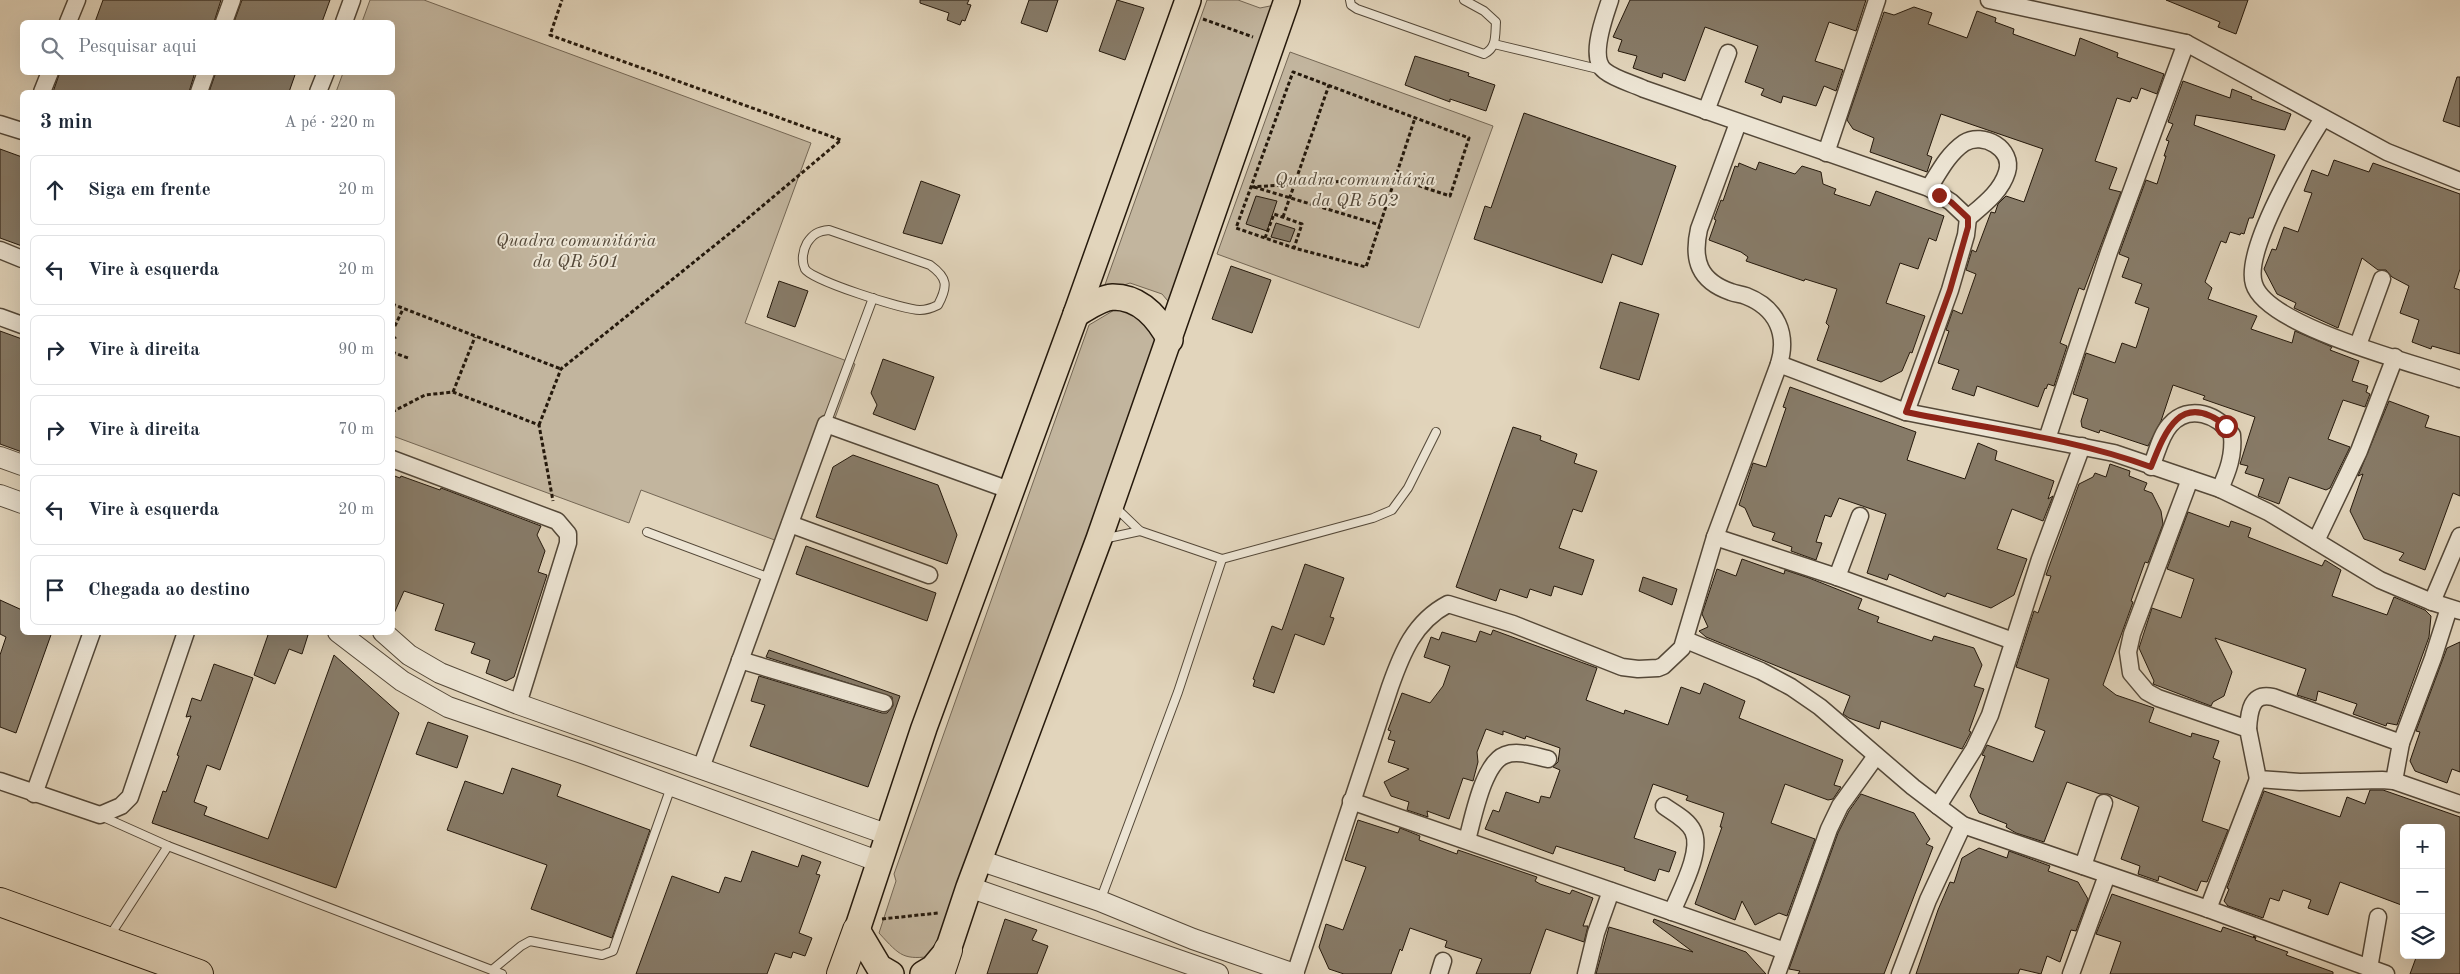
<!DOCTYPE html>
<html lang="pt">
<head>
<meta charset="utf-8">
<style>
	body { margin:0; font-family:"Old Standard TT",serif; background:#f2f2f3; color:#1f2937 }
	.controls { position:absolute; right:15px; bottom:15px; display:grid; overflow:hidden; border-radius:8px; box-shadow:0 5px 20px #0002 }
	.controls button { width:45px; height:45px; display:grid; place-items:center; padding:0; border:0; border-bottom:1px solid #e0e1e3; background:#fff; color:#1f2937; font:25px sans-serif }
	.stop { position:absolute; width:15px; height:15px; margin:-11px; border:4px solid #8f2418; border-radius:50%; background:#fff }
	.stop.end { background:#8f2418; border-color:#fff; box-shadow:0 1px 5px #0008 }
	.list { margin:0; padding:0; list-style:none }
	h2 { display:flex; justify-content:space-between; align-items:center; height:65px; margin:0; padding:0 20px; font-size:21px }
	h2 small { font-size:16px; font-weight:400; color:#747a83 }
	.list li { display:grid; grid-template-columns:32px 1fr auto; gap:15px; align-items:center; box-sizing:border-box; height:70px; margin:0 10px 10px; padding:0 10px; border:1px solid #e0e1e3; border-radius:8px }
	.list b { display:block; font-size:19px; white-space:nowrap }
	.list em { font-size:16px; font-style:normal; color:#747a83 }
	.icon { flex:none; width:28px; height:28px; fill:none; stroke:currentColor; stroke-width:2; stroke-linecap:round; stroke-linejoin:round }
	.map { position:relative; flex:none; width:2460px; height:974px; overflow:hidden }
	.search { position:absolute; background:#fff; box-shadow:0 5px 20px #0002; left:20px; top:20px; width:375px; height:55px; display:flex; align-items:center; gap:12px; box-sizing:border-box; padding:0 18px; border-radius:8px; color:#747a83; font-size:19px }
	.panel { position:absolute; background:#fff; box-shadow:0 5px 20px #0002; left:20px; top:90px; width:375px; height:545px; border-radius:8px }
	.map>svg:first-child { display:block }
	.green { fill:#c2b59e; stroke:#746755 }
	.building { fill:#877b68; stroke:#25190c }
	.lines { fill:none; stroke-linecap:round; stroke-linejoin:round }
	.service-casing { stroke:#544838; stroke-width:10 }
	.minor-casing { stroke:#544838; stroke-width:19 }
	.tertiary-casing { stroke:#544838; stroke-width:22 }
	.primary-casing { stroke:#25190c; stroke-width:28 }
	.motorway-casing { stroke:#25190c; stroke-width:30 }
	.path { stroke:#25190c; stroke-width:3; stroke-dasharray:4 2.5; stroke-linecap:butt }
	.service { stroke:#ece4d3; stroke-width:8 }
	.minor { stroke:#ece4d3; stroke-width:16 }
	.tertiary { stroke:#ece4d3; stroke-width:20 }
	.primary { stroke:#e2d5bc; stroke-width:25 }
	.motorway { stroke:#e2d5bc; stroke-width:28 }
	.route { stroke:#8f2418; stroke-width:6 }
	.labels { text-anchor:middle; dominant-baseline:central; stroke-width:4; stroke-linejoin:round; paint-order:stroke }
	.park-label { font-size:18px; font-style:italic; fill:#544838; stroke:#ece4d3 }
</style>
</head>
<body>
<div class="map">
<svg width="2460" height="974" viewBox="0 0 2460 974">
	<rect width="100%" height="100%" fill="#e2d5bc"/>
	<filter id="stains"><feTurbulence type="fractalNoise" baseFrequency=".004" numOctaves="4"/><feColorMatrix values="0 0 0 0 .2 0 0 0 0 .09 0 0 0 0 .02 0 0 0 .5 -.17"/></filter>
	<radialGradient id="worn" r=".72"><stop offset=".6" stop-color="#630" stop-opacity="0"/><stop offset="1" stop-color="#630" stop-opacity=".3"/></radialGradient>
	<g class="green">
		<path d="M370,0H424L811,143L745,323L855,364L788,545L641,490L629,523L393,436L392,92H336L343,73L392,72V22H362Z"/>
		<path d="M1207,0H1238L1260,8L1285,3L1178,313L1162,294L1130,283L1102,293Z"/>
		<path d="M1290,52L1493,126L1419,328L1217,254Z"/>
		<path d="M1116,309L1139,310L1163,342L935,956C903,960 901,957 879,933L896,881L894,874L1089,325Z"/>
	</g>
	<g class="building">
		<path d="M103,0H221L214,22H95Z"/>
		<path d="M242,0H330L322,22H234Z"/>
		<path d="M920,0H969L967,4L971,5L965,21L962,20L960,25L947,20L949,13L920,3Z"/>
		<path d="M1029,0H1058L1047,32L1021,23Z"/>
		<path d="M1117,0L1144,8L1125,60L1099,51Z"/>
		<path d="M1630,0H1866L1856,31L1829,22L1815,61L1843,70L1836,91L1824,86L1816,106L1783,96L1781,103L1761,95L1764,89L1745,82L1758,46L1705,27L1685,81L1663,73L1662,78L1633,68L1637,56L1618,51L1622,40L1613,37Z"/>
		<path d="M2166,0H2248L2236,34L2218,27L2220,22Z"/>
		<path d="M1914,7L1932,13L1928,24L1967,38L1977,11L1996,18L1995,22L2014,29L2013,34L2075,56L2080,38L2118,53L2117,57L2164,74L2157,94L2141,88L2137,99L2132,97L2130,102L2117,98L2095,161L2117,168L2109,189L2121,192L2084,290L2079,288L2072,308L2060,343L2067,346L2054,386L2048,384L2046,389L2045,388L2038,407L1977,386L1974,396L1952,389L1959,370L1938,363L1949,331L1946,330L1953,310L1962,314L1976,274L1966,270L1972,250L1976,252L1991,212L1995,213L1998,204L2006,196L2024,202L2043,149L1941,114L1927,155L1932,157L1927,172L1870,152L1874,138L1853,129L1847,120L1884,12L1894,15Z"/>
		<path d="M1415,56L1469,73L1468,76L1495,85L1486,111L1450,99V102L1405,85Z"/>
		<path d="M60,72H195L189,92H53Z"/>
		<path d="M216,72H296L289,92H209Z"/>
		<path d="M2457,77H2460V127L2443,121Z"/>
		<path d="M2183,81L2230,98L2232,89L2252,97L2251,99L2291,114L2285,130L2196,115L2194,125L2275,155L2253,218H2249L2244,234L2241,233L2240,235L2230,232L2226,243L2221,241L2205,282L2212,288L2208,299L2257,316L2251,329L2292,343L2295,331L2332,347L2330,350L2359,361L2352,381L2368,386L2366,392L2370,394L2365,407L2343,400L2328,439L2350,447L2330,488L2326,490L2289,477L2279,504L2258,496L2264,479L2245,473L2248,466L2240,464L2255,417L2203,399L2205,396L2173,385L2161,421L2148,446L2100,430L2099,433L2082,427L2081,421L2088,399L2073,394L2086,353L2115,363L2122,343L2136,348L2149,308L2135,303L2142,284L2122,277L2129,258L2119,254L2146,180L2157,184L2166,156H2164L2169,141L2166,140L2173,124L2168,122Z"/>
		<path d="M1524,113L1676,166L1642,265L1612,254L1602,283L1474,239L1485,206L1491,208Z"/>
		<path d="M0,149L22,157V246L0,238Z"/>
		<path d="M2334,160L2369,172L2373,163L2460,194V269L2454,288L2460,290V354L2432,346L2431,349L2412,342L2419,320L2400,313L2409,286L2392,277L2386,270H2378L2362,258L2338,328L2294,308L2296,303L2277,294L2264,269L2272,249L2276,250L2284,227L2298,232L2312,193L2304,191L2312,170L2328,176Z"/>
		<path d="M1759,162L1795,174L1802,166L1821,172L1823,184L1836,189L1834,194L1870,206L1876,191L1944,216L1936,241L1929,238L1918,269L1900,263L1886,303L1925,316L1912,353L1910,352L1902,371L1881,382L1817,360L1829,326L1826,323L1837,289L1805,279L1804,281L1746,261L1748,257L1741,252L1709,240L1716,220L1714,219L1721,200L1723,201L1735,166L1738,167L1739,163L1756,170Z"/>
		<path d="M921,181L960,195L942,244L903,233Z"/>
		<path d="M1256,196L1277,201L1267,231L1246,224Z"/>
		<path d="M1276,223L1295,229L1290,242L1271,237Z"/>
		<path d="M1231,266L1271,280L1252,333L1212,319Z"/>
		<path d="M779,281L808,291L795,327L767,317Z"/>
		<path d="M1620,302L1659,314L1639,380L1600,368Z"/>
		<path d="M0,331L22,339V452L0,444Z"/>
		<path d="M883,359L934,377L915,430L873,414L877,405L871,393Z"/>
		<path d="M1790,387L1916,432L1907,460L1965,479L1978,443L1997,451L1995,460L2054,481L2048,499L2053,496L2043,521L2012,509L1997,549L2027,559L2014,595L1991,608L1947,593L1945,597L1889,574L1887,580L1867,573L1886,514L1839,498L1831,517L1825,515L1816,542L1822,543L1816,560L1791,551L1792,547L1772,540L1775,533L1753,526L1745,508L1739,505L1753,463L1766,467L1786,408L1783,407Z"/>
		<path d="M2389,401L2429,416L2425,427L2460,437V496L2453,493L2425,570L2399,560L2404,553L2364,539L2350,511L2363,474L2358,476Z"/>
		<path d="M1513,427L1541,436L1540,440L1577,454L1574,463L1597,471L1582,512L1573,509L1559,548L1594,560L1582,595L1554,586L1551,596L1530,589L1527,598L1500,589L1496,601L1456,587Z"/>
		<path d="M853,455L938,485L957,535L947,564L816,517L833,467Z"/>
		<path d="M2110,464L2130,471L2129,476L2147,483L2144,490L2152,493L2161,511L2163,524L2148,563L2145,562L2131,601L2133,602L2103,685L2116,695L2154,708L2149,722L2191,737L2192,733L2219,741L2213,758L2220,761L2202,821L2228,830L2207,882L2201,881L2197,891L2159,876L2158,881L2138,874L2140,866L2121,859L2139,807L2108,794H2100L2067,782L2044,842L2016,833L2006,827L2007,824L1979,813L1970,796L1985,756L1982,755L1987,745L2033,762L2045,731L2035,727L2049,679L2016,667L2034,611L2038,613L2051,576L2046,575L2079,484L2093,477L2095,473L2106,477Z"/>
		<path d="M392,475L400,478L401,476L440,490L441,488L541,526L537,535L545,551L538,572L547,575L514,677L506,681L486,673L490,660L471,653L475,643L435,630L444,604L404,591L392,618Z"/>
		<path d="M2188,512L2229,527L2231,521L2251,528L2248,537L2322,566L2325,560L2341,570L2332,596L2387,615L2394,597L2425,610L2431,616L2429,637L2397,725L2387,723L2386,726L2353,714L2357,704L2318,691L2316,701L2297,695L2306,669L2215,638L2232,672L2224,696L2213,702L2211,706L2153,684L2154,681L2139,648L2152,608L2181,618L2194,579L2167,569Z"/>
		<path d="M806,546L936,593L927,621L796,574Z"/>
		<path d="M1742,559L1784,574L1785,570L1809,578L1862,599L1858,609L1879,617L1877,622L1932,641L1934,636L1974,648L1982,665L1974,686L1984,689L1969,731L1971,732L1962,749L1881,721L1879,729L1849,718L1843,714L1850,696L1706,637L1699,631L1708,627L1702,614L1717,569L1736,576Z"/>
		<path d="M1305,564L1344,578L1330,617L1334,618L1324,645L1295,634L1274,693L1253,686L1255,680L1253,679L1272,626L1282,630Z"/>
		<path d="M1643,577L1677,589L1672,605L1639,591Z"/>
		<path d="M0,600L22,610V632H52L16,733L0,727V655L6,637L0,634Z"/>
		<path d="M1493,630L1597,668L1586,700L1624,714L1625,710L1668,725L1681,687L1700,694L1704,683L1745,701L1739,718L1843,760L1834,785L1841,787L1833,799L1828,800L1785,784L1771,823L1815,839L1787,916L1779,913L1755,925L1742,901L1735,920L1695,904L1722,827H1720L1724,813L1686,800L1688,796L1653,784L1634,838L1676,852L1669,872L1659,869L1655,881L1624,870L1625,868L1556,846L1553,854L1485,829L1493,810L1499,812L1506,792L1539,803L1541,796L1550,798L1560,770L1553,767L1558,762L1560,748L1526,736L1525,739L1503,731V735L1486,729L1477,752L1478,762L1473,781L1463,778L1449,819L1427,811L1428,817L1407,810L1409,802L1391,796L1384,782L1409,769L1388,762L1395,741L1388,739L1391,731L1388,730L1402,693L1430,703L1443,686L1450,666L1424,657L1431,637L1439,640L1442,632L1476,642L1480,631L1491,635Z"/>
		<path d="M269,632H300L308,635L302,654L289,649L275,684L254,675Z"/>
		<path d="M2460,642V772L2452,769L2447,783L2415,771L2410,761L2420,732L2416,731L2447,648Z"/>
		<path d="M769,650L900,696L868,787L750,746L765,705L751,701L759,676L882,713H887L893,706L892,697L766,657Z"/>
		<path d="M334,655L399,713L336,888L152,823L163,791L166,792L179,756L177,755L191,716L186,717L192,698L201,701L214,664L253,678L220,770L207,765L194,802L207,807L204,815L268,839Z"/>
		<path d="M428,722L468,736L457,768L416,754Z"/>
		<path d="M512,768L561,785L557,796L650,830L612,938L531,909L547,865L447,830L465,781L503,794Z"/>
		<path d="M2370,790H2383L2460,817V974H2410L2417,955H2441V828H2404V906L2340,882L2328,915L2308,908L2311,900L2283,890L2279,901L2270,898L2263,918L2228,906L2224,901L2229,889L2227,888L2264,791L2340,817L2347,797L2365,804Z"/>
		<path d="M1861,794L1914,813L1930,839L1926,844L1933,847L1884,974H1798L1800,971L1789,969L1838,833L1849,811Z"/>
		<path d="M1358,820L1398,833L1400,828L1420,836L1419,840L1457,854L1458,850L1537,877L1535,881L1540,884L1570,894L1572,890L1593,898L1583,926H1588L1584,942L1546,929L1530,974H1476L1482,959L1445,947L1447,941L1410,928L1402,951L1400,949L1391,974H1344L1329,969L1319,947L1326,924L1343,930L1366,867L1345,860Z"/>
		<path d="M1979,848L2007,858L2009,851L2050,866L2048,871L2078,882L2088,899L2076,931L2071,930L2060,962L2047,956L2041,974L2020,969L2018,974H1916L1938,910L1950,882L1954,883L1962,858Z"/>
		<path d="M752,851L798,867L802,855L821,862L816,874L820,875L799,933L812,938L805,956L793,952L791,958L775,953L767,974H636L672,876L719,893L725,877L741,882Z"/>
		<path d="M2112,894L2221,932L2223,927L2255,938L2253,936L2256,937L2255,940L2288,952L2286,955L2333,972V974H2110L2121,942L2096,934Z"/>
		<path d="M1005,919L1037,930L1032,940L1048,946L1037,974H987Z"/>
		<path d="M1654,919L1746,952L1766,974H1596L1609,927L1693,952L1653,922Z"/>
	</g>
	<g class="lines">
		<g class="service-casing">
			<g id="service">
				<path d="M1350,0L1351,5L1357,9L1484,54C1497,48 1495,35 1496,22L1484,11L1464,0"/>
				<path d="M1494,44L1602,70"/>
				<path d="M829,230L930,265C948,278 948,286 938,305C932,308 927,310 920,310C904,310 811,280 805,269C801,261 803,250 807,243C813,234 818,231 829,230Z"/>
				<path d="M826,424L873,298"/>
				<path d="M1115,507L1140,531L1222,559L1373,518L1392,510L1408,488L1436,432"/>
				<path d="M647,532L770,578"/>
				<path d="M1103,539L1140,531"/>
				<path d="M101,816L168,846L502,974"/>
				<path d="M1100,901L1178,692L1222,559"/>
				<path d="M109,937L168,846"/>
				<path d="M492,970L521,946L530,941L602,955L613,951L671,787"/>
			</g>
		</g>
		<g class="minor-casing">
			<g id="minor">
				<path d="M1610,0C1605,16 1588,58 1605,71C1615,79 1631,83 1644,89L1929,188L1951,202L1968,218L1966,235L1950,290L1906,412"/>
				<path d="M1989,0L2186,43L2387,152L2460,181"/>
				<path d="M68,22L77,0"/>
				<path d="M224,22L232,0"/>
				<path d="M344,22L352,0"/>
				<path d="M42,92L50,72"/>
				<path d="M199,92L206,72"/>
				<path d="M318,92L326,72"/>
				<path d="M1706,111L1728,53"/>
				<path d="M2323,118C2304,148 2243,250 2254,284C2267,327 2417,364 2460,379"/>
				<path d="M1738,123L1699,229C1692,260 1699,281 1731,292C1736,294 1741,294 1746,296C1777,308 1788,334 1779,364"/>
				<path d="M0,124L22,131"/>
				<path d="M1826,153L1877,0"/>
				<path d="M1929,188C1939,172 1948,154 1964,143C1983,131 2014,149 2007,172C2001,192 1983,205 1968,218"/>
				<path d="M0,250L22,259"/>
				<path d="M0,317L22,325"/>
				<path d="M2358,345L2382,279"/>
				<path d="M2047,439L2109,252L2186,43"/>
				<path d="M392,459L557,521L568,534V543L518,704"/>
				<path d="M2151,467C2157,453 2160,436 2170,425C2189,403 2219,415 2232,435C2234,455 2228,471 2220,489"/>
				<path d="M2190,479L2132,634L2128,652L2131,673L2147,692L2158,698L2248,729L2258,779L2300,782L2382,780L2394,781L2460,804"/>
				<path d="M790,524L929,575"/>
				<path d="M1715,537L1837,577L2013,641"/>
				<path d="M2316,541L2359,451L2395,357"/>
				<path d="M1837,577L1860,516"/>
				<path d="M2432,602L2460,536"/>
				<path d="M1686,640L1761,671L1791,687L1820,707L1913,787L1963,825L2208,909L2386,974"/>
				<path d="M740,660L884,703"/>
				<path d="M2248,729C2249,712 2251,692 2273,697L2401,743L2394,781"/>
				<path d="M2401,743L2433,658L2449,608"/>
				<path d="M701,768L826,424L1012,491"/>
				<path d="M0,781L100,815L121,806L130,797L186,632"/>
				<path d="M34,794L92,632"/>
				<path d="M1351,801L1785,951"/>
				<path d="M1664,806C1674,813 1688,820 1693,831C1703,851 1680,892 1672,912"/>
				<path d="M1938,806L1974,749L1990,715L2040,559L2082,446"/>
				<path d="M1467,840C1473,819 1483,763 1505,755C1518,750 1534,756 1548,759"/>
				<path d="M2083,866L2104,803"/>
				<path d="M2208,909L2258,779"/>
				<path d="M2369,968L2378,917"/>
				<path d="M1295,974L1390,687C1402,653 1414,622 1448,604L1513,624L1622,667L1638,669L1658,668L1663,666L1682,648L1715,537L1779,364L1906,412L2114,453L2220,489L2268,512L2380,580L2432,602L2460,611"/>
				<path d="M1439,974L1443,961"/>
				<path d="M1586,974L1596,933L1611,891"/>
				<path d="M1777,974L1829,829L1840,806L1876,756"/>
				<path d="M1900,974L1928,900L1963,825"/>
				<path d="M2071,974L2107,875"/>
			</g>
		</g>
		<g class="tertiary-casing">
			<g id="tertiary">
				<path d="M0,457L22,465"/>
				<path d="M0,495L22,503"/>
				<path d="M338,632L402,681L448,707L588,755L880,862"/>
				<path d="M383,632L409,655L440,673L518,704L889,835"/>
				<path d="M979,860L1100,901L1193,939L1294,974"/>
				<path d="M969,887L1218,974"/>
			</g>
		</g>
		<g class="primary-casing">
			<g id="primary">
				<path d="M1076,314C1087,308 1100,298 1113,297C1141,297 1158,318 1170,340"/>
				<path d="M891,974L879,967L857,930L924,728L1076,314L1188,0"/>
				<path d="M923,974L933,968L948,950L969,887L1099,539L1287,0"/>
			</g>
		</g>
		<g class="motorway-casing">
			<g id="motorway">
				<path d="M0,902L199,974"/>
				<path d="M841,974L857,930"/>
				<path d="M940,974L948,950"/>
			</g>
		</g>
		<g class="path">
			<path d="M1203,19L1253,37"/>
			<path d="M1251,187L1395,178L1450,196L1469,138L1293,72L1236,228L1294,248L1366,267L1415,118"/>
			<path d="M1254,187L1380,225"/>
			<path d="M1283,217L1329,85"/>
			<path d="M1265,238L1274,214L1302,224L1294,248"/>
			<path d="M392,304L561,369"/>
			<path d="M392,332L403,309"/>
			<path d="M392,336L395,338L392,344"/>
			<path d="M392,352L408,358"/>
			<path d="M453,392L475,337"/>
			<path d="M392,412L425,395L453,392L539,425L553,501"/>
			<path d="M539,425L561,369L735,229L841,140L550,35L562,0"/>
			<path d="M882,919L938,913"/>
		</g>
		<use href="#service" class="service"/>
		<use href="#minor" class="minor"/>
		<use href="#tertiary" class="tertiary"/>
		<use href="#primary" class="primary"/>
		<use href="#motorway" class="motorway"/>
	</g>
	<g class="lines">
		<path class="route" d="M1939,195L1951,202L1968,218V227L1950,290L1906,412C1988,429 2073,438 2151,467C2165,431 2181,390 2226,426"/>
	</g>
	<g class="labels">
		<g class="park-label">
			<text x="1355" y="180">Quadra comunitária<tspan x="1355" dy="21">da QR 502</tspan></text>
			<text x="576" y="241">Quadra comunitária<tspan x="576" dy="21">da QR 501</tspan></text>
		</g>
	</g>
	<rect width="100%" height="100%" filter="url(#stains)"/>
	<rect width="100%" height="100%" fill="url(#worn)"/>
</svg>
<div class="controls">
<button>+</button>
<button>−</button>
<button><svg class="icon" aria-label="layers" viewBox="0 0 24 24"><path d="M12 4l9 5-9 5-9-5zM3 14l9 5 9-5"/></svg></button>
</div>
<div class="stop" style="left:2226px;top:426px"></div>
<div class="stop end" style="left:1939px;top:195px"></div>
<div class="search"><svg class="icon" aria-label="search" viewBox="0 0 24 24"><circle cx="10" cy="10" r="6"/><path d="M15 15l6 6"/></svg>Pesquisar aqui</div>
<section class="panel">
<h2>3 min<small>A pé · 220 m</small></h2>
<ul class="list">
<li><svg class="icon" aria-label="ahead" viewBox="0 0 24 24"><path d="M12 20V5M6 11l6-6 6 6"/></svg><div><b>Siga em frente</b></div><em>20 m</em></li>
<li><svg class="icon" aria-label="left" viewBox="0 0 24 24"><path d="M17 20v-9H6M10 6l-5 5 5 5"/></svg><div><b>Vire à esquerda</b></div><em>20 m</em></li>
<li><svg class="icon" aria-label="right" viewBox="0 0 24 24"><path d="M7 20v-9h11M14 6l5 5-5 5"/></svg><div><b>Vire à direita</b></div><em>90 m</em></li>
<li><svg class="icon" aria-label="right" viewBox="0 0 24 24"><path d="M7 20v-9h11M14 6l5 5-5 5"/></svg><div><b>Vire à direita</b></div><em>70 m</em></li>
<li><svg class="icon" aria-label="left" viewBox="0 0 24 24"><path d="M17 20v-9H6M10 6l-5 5 5 5"/></svg><div><b>Vire à esquerda</b></div><em>20 m</em></li>
<li><svg class="icon" aria-label="arrive" viewBox="0 0 24 24"><path d="M6 21V4h12l-3 4 3 4H6"/></svg><div><b>Chegada ao destino</b></div></li>
</ul>
</section>
</div>
</body>
</html>
